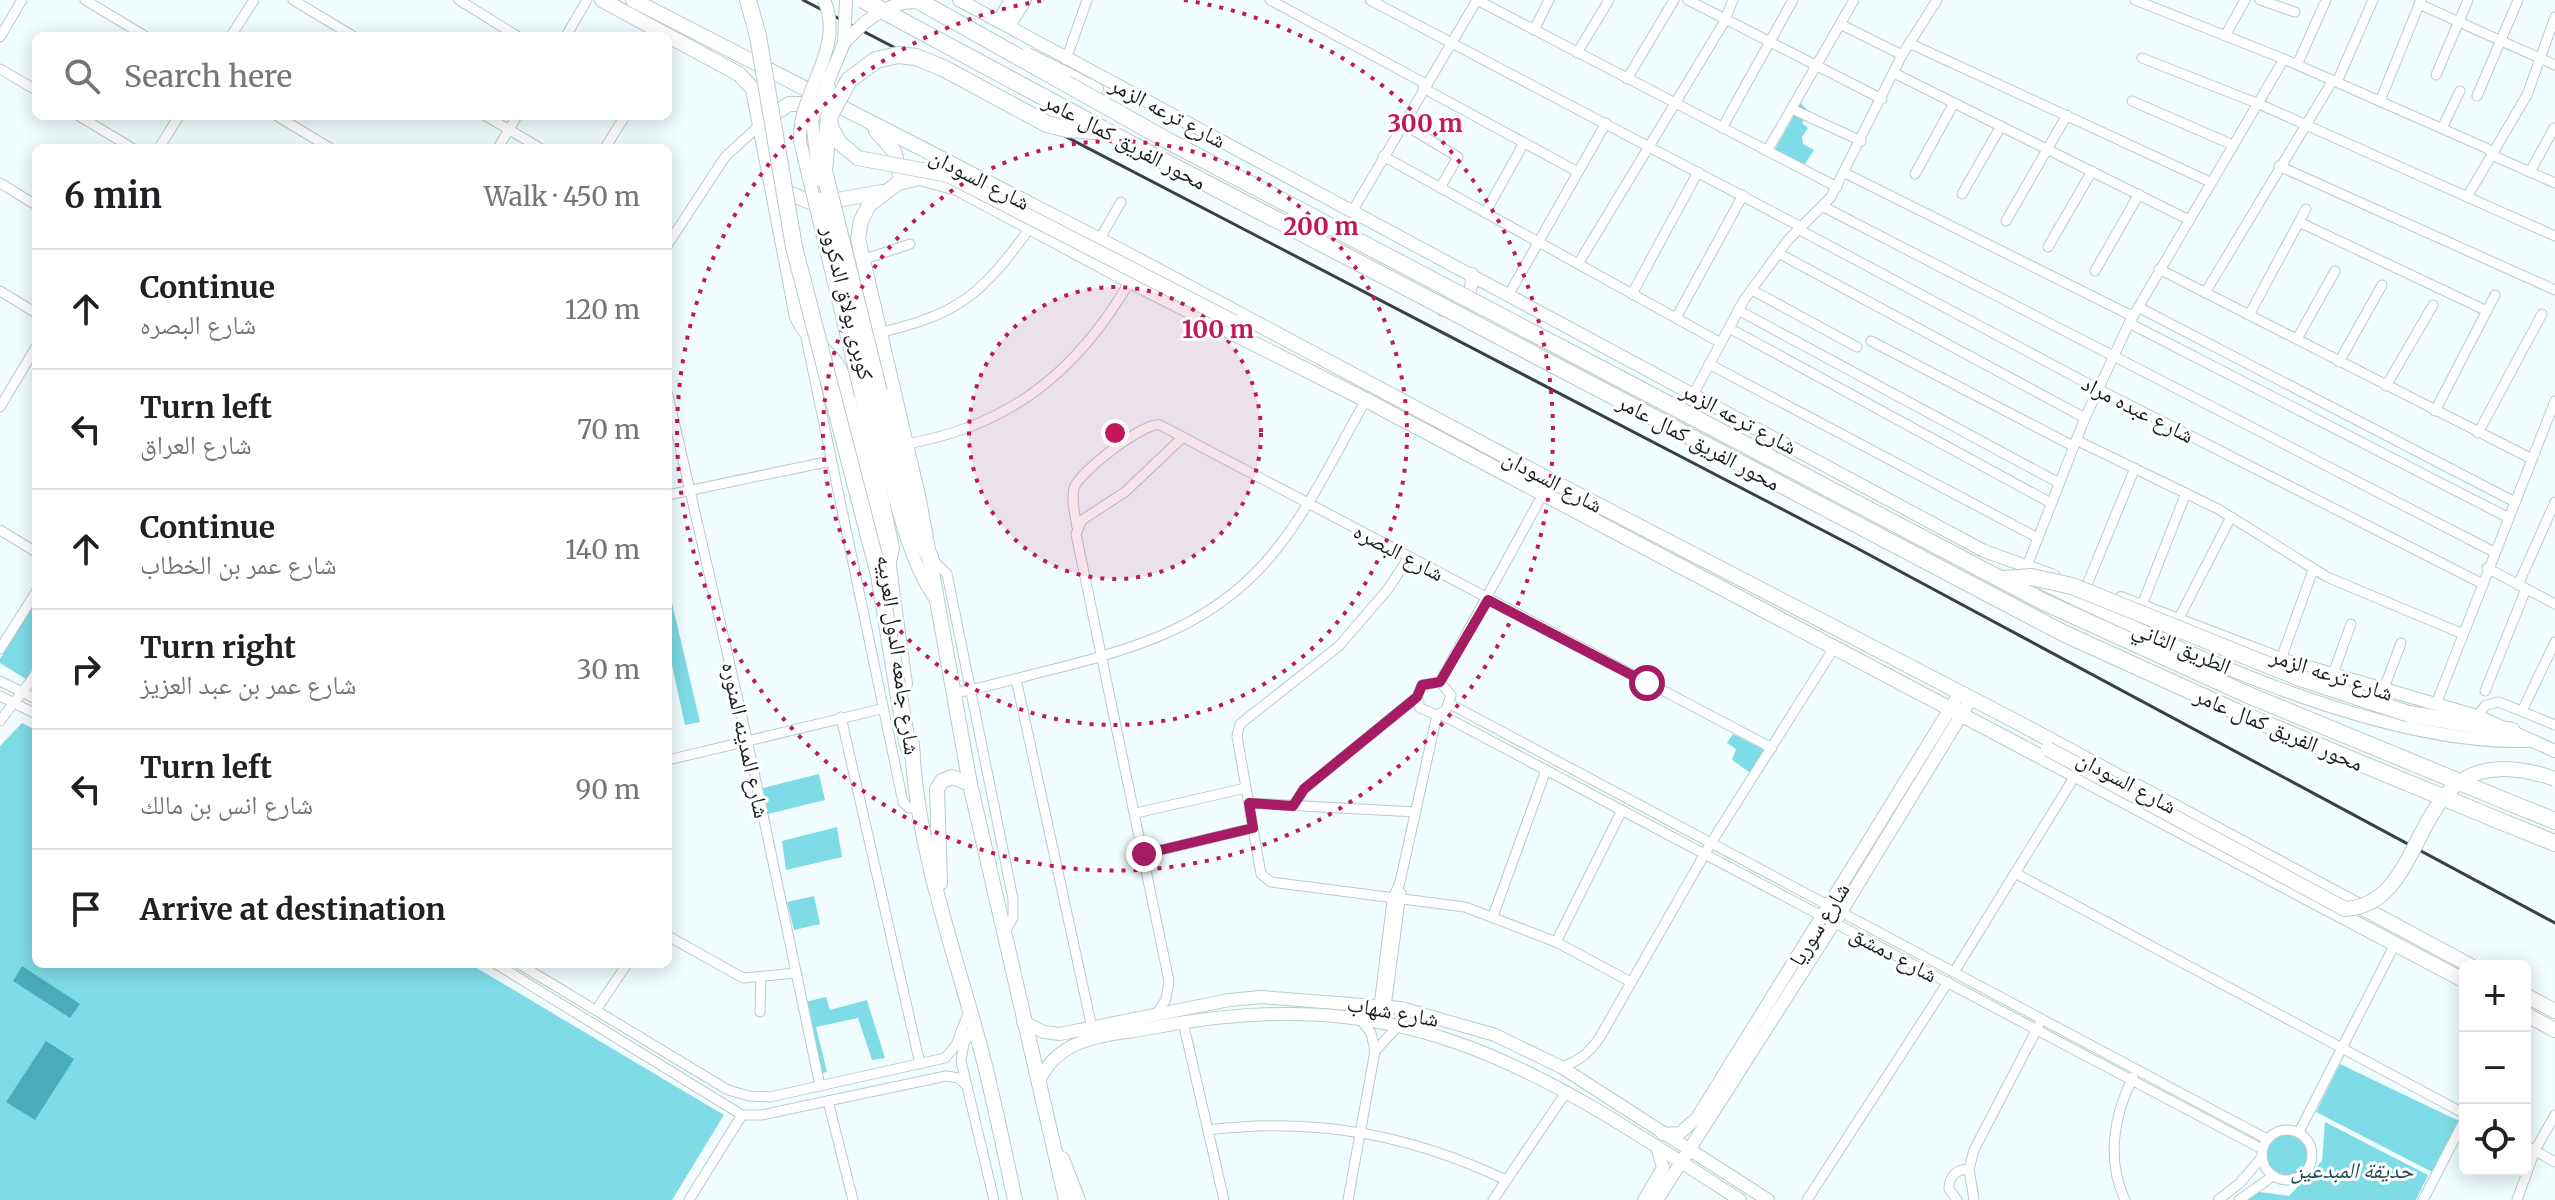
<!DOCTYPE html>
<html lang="en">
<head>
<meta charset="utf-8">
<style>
	body { margin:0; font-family:Merriweather,"Noto Naskh Arabic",serif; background:#f2f2f2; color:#202124 }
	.controls { position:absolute; right:24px; bottom:24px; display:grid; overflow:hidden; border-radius:12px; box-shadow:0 4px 20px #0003 }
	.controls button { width:72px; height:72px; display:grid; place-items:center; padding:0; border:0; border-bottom:2px solid #e0e0e0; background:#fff; color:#202124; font:40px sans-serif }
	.stop { position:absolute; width:24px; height:24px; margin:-18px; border:6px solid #a51c64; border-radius:50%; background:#fff }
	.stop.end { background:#a51c64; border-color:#fff; box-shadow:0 2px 8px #0008 }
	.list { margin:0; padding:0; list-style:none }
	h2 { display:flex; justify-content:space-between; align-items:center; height:104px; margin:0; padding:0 32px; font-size:34px }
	h2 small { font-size:26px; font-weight:400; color:#757577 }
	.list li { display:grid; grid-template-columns:52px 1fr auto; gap:24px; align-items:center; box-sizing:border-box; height:120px; padding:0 32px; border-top:2px solid #e0e0e0 }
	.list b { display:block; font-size:30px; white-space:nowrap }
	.list p { margin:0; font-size:26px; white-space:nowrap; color:#757577 }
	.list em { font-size:26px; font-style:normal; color:#757577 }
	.icon { flex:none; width:44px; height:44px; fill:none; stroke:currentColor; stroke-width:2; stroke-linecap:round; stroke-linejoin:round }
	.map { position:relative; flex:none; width:2555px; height:1200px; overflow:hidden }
	.search { position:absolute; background:#fff; box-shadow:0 4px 20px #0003; left:32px; top:32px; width:640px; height:88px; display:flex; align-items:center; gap:20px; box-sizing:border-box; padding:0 28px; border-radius:12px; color:#757577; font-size:30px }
	.panel { position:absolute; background:#fff; box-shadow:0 4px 20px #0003; left:32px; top:144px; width:640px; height:824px; border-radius:12px }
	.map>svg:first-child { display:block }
	.green { fill:#7fdce7 }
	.water { fill:#4aacb7 }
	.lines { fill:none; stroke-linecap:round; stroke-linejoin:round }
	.street-casing { stroke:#bbcacc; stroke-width:11 }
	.secondary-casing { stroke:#bbcacc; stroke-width:14 }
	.primary-casing { stroke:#bbcacc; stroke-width:16 }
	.highway-casing { stroke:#bbcacc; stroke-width:18 }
	.street { stroke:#fff; stroke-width:9 }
	.secondary { stroke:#fff; stroke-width:12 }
	.primary { stroke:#fff; stroke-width:14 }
	.highway { stroke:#fff; stroke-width:16 }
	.rail { stroke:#3a4041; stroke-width:3 }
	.secondary-bridge-casing { stroke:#bbcacc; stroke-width:14; stroke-linecap:butt }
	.primary-bridge-casing { stroke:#bbcacc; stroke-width:16; stroke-linecap:butt }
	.highway-bridge-casing { stroke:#bbcacc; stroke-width:18; stroke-linecap:butt }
	.secondary-bridge { stroke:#fff; stroke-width:12 }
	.primary-bridge { stroke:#fff; stroke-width:14 }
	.highway-bridge { stroke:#fff; stroke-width:16 }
	.route { stroke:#a51c64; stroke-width:10 }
	.ring { fill:none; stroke:#c2185b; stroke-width:4; stroke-dasharray:4 8 }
	.labels { text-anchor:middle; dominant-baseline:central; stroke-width:6; stroke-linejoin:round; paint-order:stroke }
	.street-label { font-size:22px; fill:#191e1f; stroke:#fff }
	.park-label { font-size:22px; font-style:italic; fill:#1f4b50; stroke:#fff }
	.centre { fill:#c2185b; stroke:#fff; stroke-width:4 }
	.ring-label { font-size:24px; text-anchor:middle; font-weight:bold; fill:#c2185b; stroke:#fff; stroke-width:6; stroke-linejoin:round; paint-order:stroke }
</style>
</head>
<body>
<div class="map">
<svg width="2555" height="1200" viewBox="0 0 2555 1200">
	<rect width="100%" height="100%" fill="#f1fdff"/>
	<g class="green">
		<path d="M1798,100L1809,112L1802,123L1808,128L1802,137L1803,144L1814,150L1803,167L1774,151L1792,119L1788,117Z"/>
		<path d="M668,586L700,722L685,725L668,647Z"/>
		<path d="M36,599V663L26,679L0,663V659Z"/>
		<path d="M22,723L36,730V964H470L724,1115L672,1200H0V746Z"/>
		<path d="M1733,734L1766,751L1752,774L1732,760L1736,749L1727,743Z"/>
		<path d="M819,774L825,800L768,814L763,788Z"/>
		<path d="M837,827L842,857L786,870L782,841Z"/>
		<path d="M814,896L820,924L794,930L787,902Z"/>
		<path d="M826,997L830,1010L867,1000L885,1058L872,1060L858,1018L816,1027L827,1072L819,1074L805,1002Z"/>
		<path d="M2340,1064L2459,1121L2434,1173L2316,1112Z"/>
		<path d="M2325,1122L2428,1175L2416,1200H2247L2259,1192L2289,1196L2322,1161Z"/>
		<circle cx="2287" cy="1154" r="21"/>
	</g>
	<g class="water">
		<path d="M22,966L80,1004L70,1018L13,981Z"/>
		<path d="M46,1041L74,1059L35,1120L6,1102Z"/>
	</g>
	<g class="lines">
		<g class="street-casing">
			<g id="street">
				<path d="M85,0L145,36"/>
				<path d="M293,0L353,36"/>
				<path d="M459,0L517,36"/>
				<path d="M1270,0L1426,84"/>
				<path d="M1370,0L1801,227"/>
				<path d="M1477,0L1837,187"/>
				<path d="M1688,0L1882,99"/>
				<path d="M2135,0L2284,59L2486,148L2496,157L2555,183"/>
				<path d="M2260,0L2295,12"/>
				<path d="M2419,4L2555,65"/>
				<path d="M1840,24L1902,55"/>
				<path d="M1534,30L1549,0"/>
				<path d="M231,36L254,0"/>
				<path d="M566,36L587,0"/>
				<path d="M2225,36L2245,0"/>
				<path d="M0,37L22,0"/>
				<path d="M1909,43L2210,182"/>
				<path d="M1577,53L1609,0"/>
				<path d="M2142,58L2259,104L2555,236"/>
				<path d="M1066,60L1087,0"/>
				<path d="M2297,65L2326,0"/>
				<path d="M0,69L36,90"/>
				<path d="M1894,73L2187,219"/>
				<path d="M2436,75L2468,0"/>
				<path d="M1627,79L1674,0"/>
				<path d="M2337,82L2373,0"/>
				<path d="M1423,88L1578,172"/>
				<path d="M2477,96L2518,0"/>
				<path d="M2132,101L2233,145"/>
				<path d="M2380,101L2421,0"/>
				<path d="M1792,109L1861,141"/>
				<path d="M79,116L132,148"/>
				<path d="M277,116L330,148"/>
				<path d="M486,116L540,148"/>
				<path d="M1403,124L1458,157L1440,188"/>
				<path d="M1722,128L1793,0"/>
				<path d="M2442,128L2460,91"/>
				<path d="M159,148L179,116"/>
				<path d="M498,148L517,116"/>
				<path d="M605,148L625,116"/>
				<path d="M1767,151L1854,0"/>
				<path d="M1383,156L1721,343"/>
				<path d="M2279,166L2555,290"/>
				<path d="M2530,172L2554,128"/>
				<path d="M1845,173L2132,316"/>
				<path d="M1915,174L1954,103"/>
				<path d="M0,183L36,205"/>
				<path d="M1962,194L2001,126"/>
				<path d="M2467,197L2527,95L2555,17"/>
				<path d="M1824,207L2494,552"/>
				<path d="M1353,210L1477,0"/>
				<path d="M1485,213L1524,143"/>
				<path d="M2006,221L2067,115"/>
				<path d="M2299,222L2487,311"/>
				<path d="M1798,229L2098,389L2481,583"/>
				<path d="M1099,240L1121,202"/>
				<path d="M668,244L725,157L762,123"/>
				<path d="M2048,247L2092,171"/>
				<path d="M1778,253L2085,418"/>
				<path d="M862,260L910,244"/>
				<path d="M1578,264L1723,24L1733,0"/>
				<path d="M2159,269L2532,459"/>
				<path d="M2095,271L2139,194"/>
				<path d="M1752,290L1857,347"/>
				<path d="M0,291L36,313"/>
				<path d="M2205,293L2333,80"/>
				<path d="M1509,294L1606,123"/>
				<path d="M1632,294L1698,172"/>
				<path d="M2138,307L2515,502"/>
				<path d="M1738,310L2059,483"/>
				<path d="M2249,315L2306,209"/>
				<path d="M1676,318L1743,195"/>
				<path d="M2129,323L2509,518"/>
				<path d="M1729,328L2051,503"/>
				<path d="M805,333L903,802L909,808L919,807"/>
				<path d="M878,333C960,314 982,294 1030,228"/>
				<path d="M2297,339L2335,271"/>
				<path d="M1871,341L2073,446"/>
				<path d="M2339,362L2382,285"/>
				<path d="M1709,364L2038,538"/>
				<path d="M2386,386L2433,305"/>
				<path d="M1694,393L1744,300L1788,240L1831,197L1902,55L1937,0"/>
				<path d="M668,395L747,739L820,1086"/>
				<path d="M0,407L36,347"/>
				<path d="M2435,411L2495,295"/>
				<path d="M2478,433L2542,314"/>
				<path d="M2076,440L2218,509L2327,577L2463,634"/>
				<path d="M906,444C1010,426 1077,372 1130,281"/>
				<path d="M668,495L831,461"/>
				<path d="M1077,527C1075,514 1071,501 1074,488C1079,472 1144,422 1160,425L1772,748"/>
				<path d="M0,530L36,552"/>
				<path d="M930,557L947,574L1013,899V918L1003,934"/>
				<path d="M1409,557L1388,589L1339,646L1240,724L1237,736L1261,874L1271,882L1465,907L1556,942L1631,982"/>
				<path d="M2027,566L2085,418L2129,323L2284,59"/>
				<path d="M2487,568L2555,604"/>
				<path d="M2518,585L2555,502"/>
				<path d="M2086,587L2135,468"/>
				<path d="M2142,605L2186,493"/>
				<path d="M2178,620L2231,517"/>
				<path d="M0,649L36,592"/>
				<path d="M2281,659L2313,570"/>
				<path d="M2333,674L2351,624"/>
				<path d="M1016,679L1092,1028"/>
				<path d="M0,681L36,699"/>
				<path d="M1440,682L1543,494"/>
				<path d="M2383,691L2401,643"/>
				<path d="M2485,691L2526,589"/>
				<path d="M955,693C987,687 1018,678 1050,670C1137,649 1217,624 1275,551C1312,505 1337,450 1366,400"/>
				<path d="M0,696L36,714"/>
				<path d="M1450,704L2267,1139"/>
				<path d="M2436,704L2555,401"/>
				<path d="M2522,711L2555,642"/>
				<path d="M1440,714L2262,1149"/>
				<path d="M2477,716L2486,705L2499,702L2555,725"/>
				<path d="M841,717L920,1064"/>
				<path d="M0,721L36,674"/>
				<path d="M668,760L881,709"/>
				<path d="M1249,803L1416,812"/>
				<path d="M1293,806L1304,789L1417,697L1422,685L1440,682L1451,695L1446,710L1437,715L1420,708L1417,697"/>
				<path d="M1136,813L1246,788"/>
				<path d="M1144,854L1253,828"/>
				<path d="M2015,873L2465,1114"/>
				<path d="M1493,916L1546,770"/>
				<path d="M668,936L743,978L796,973"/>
				<path d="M1556,942L1622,810"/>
				<path d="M496,964L742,1115H761L946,1076L958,1078L967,1086"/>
				<path d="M519,964L728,1090L749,1096L770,1097L945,1058L956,1045L969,1011"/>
				<path d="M1954,972L2075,776"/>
				<path d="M1379,1006L1392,901L1400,882L1437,715"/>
				<path d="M1386,1007L1401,893"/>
				<path d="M596,1010L627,964"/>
				<path d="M760,1012L761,978"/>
				<path d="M1157,1014L1166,999L1169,981L1076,534L1082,520L1125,492L1183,437"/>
				<path d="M1360,1019L1371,1033L1375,1051"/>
				<path d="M1183,1022L1224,1200"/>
				<path d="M974,1027L964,1043L961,1061L994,1200"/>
				<path d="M1561,1067C1580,1061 1589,1053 1600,1037L1711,843L1834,648"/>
				<path d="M828,1101L853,1200"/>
				<circle cx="2287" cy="1155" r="25"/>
				<path d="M1208,1130C1314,1117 1409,1134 1506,1180"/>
				<path d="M2299,1132L2395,944"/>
				<path d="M2525,1145L2555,1162"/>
				<path d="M689,1200L742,1115"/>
				<path d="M1348,1200L1375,1051L1400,1024"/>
				<path d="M1493,1200L1567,1091"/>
				<path d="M1807,1200L1948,982"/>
				<path d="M1957,1200L1949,1189C1949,1176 1957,1169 1969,1169"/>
				<path d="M1974,1200L1969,1169L1974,1150L2039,1025"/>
				<path d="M2125,1200C2106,1159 2114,1115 2133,1077"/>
				<path d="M2218,1200L2240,1183L2262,1157"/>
				<path d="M2239,1200L2273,1176"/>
				<path d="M2423,1200L2465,1119"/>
				<path d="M2517,1200L2535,1150L2555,1115"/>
			</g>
		</g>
		<g class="secondary-casing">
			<g id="secondary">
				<path d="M959,0L1984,551L2054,576"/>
				<path d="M999,20L1011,0"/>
				<path d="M1009,26L1025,0"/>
				<path d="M1066,73L1097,89"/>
				<path d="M1443,310C1463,308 1473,294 1472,274"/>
				<path d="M870,393C886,454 901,553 937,601"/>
				<path d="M861,395L893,548L889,567"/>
				<path d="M2044,584C2180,650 2376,745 2528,741"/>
				<path d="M2121,598L2281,659L2477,716L2555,751"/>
				<path d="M1023,1022L1044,1032L1060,1034L1229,1000L1261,997L1401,1008L1495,1035L1561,1067L1768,1200"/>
				<path d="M1038,1083C1059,1035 1105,1037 1151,1028C1407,978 1534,1067 1740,1200"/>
				<path d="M1663,1134L1680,1133L1697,1118L1960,693"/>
				<path d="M1644,1200L1663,1168L1658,1149"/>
				<path d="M1657,1200L1841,912L1971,699"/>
			</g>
		</g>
		<g class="primary-casing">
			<g id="primary">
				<path d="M602,0L739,74L753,89L797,317C810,345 834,351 843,377L889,567L905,684"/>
				<path d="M633,0L1123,252L1550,480L2017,722L2471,966"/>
				<path d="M764,121L789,104H818"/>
				<path d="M876,131L894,151L900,175"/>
				<path d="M777,188L815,204L882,192"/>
				<path d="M912,745C917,850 954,949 981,1050C994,1099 1004,1150 1015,1200"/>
				<path d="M940,883L937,789L942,781L952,777L970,784"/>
				<path d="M2525,995L2555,1011"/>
				<path d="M2525,1014L2555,1030"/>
				<path d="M1062,1159L1078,1200"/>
				<path d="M1066,1200L970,784L919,500L858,239L861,221L869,205L898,183L920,178L957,188L1130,281L1366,400L2465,981"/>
			</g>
		</g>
		<g class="highway-casing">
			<g id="highway">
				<path d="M748,0L758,36"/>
				<path d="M1108,132L1438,304"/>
				<path d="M879,392L917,534L930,557"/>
				<path d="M898,691L907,742L912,754"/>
				<path d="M2409,714L2512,731"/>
				<path d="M2508,802L2555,821"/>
				<path d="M2500,821L2555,843"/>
			</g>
		</g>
		<use href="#street" class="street"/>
		<use href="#secondary" class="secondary"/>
		<use href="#primary" class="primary"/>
		<use href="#highway" class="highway"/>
		<path class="rail" d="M803,0L1851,545L2555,923"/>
		<g class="secondary-bridge-casing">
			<g id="secondary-bridge">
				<path d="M824,0C846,49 798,91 800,141L861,395"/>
				<path d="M844,43C865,20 888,0 922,2"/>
				<path d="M1028,54L1066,73"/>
				<path d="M819,180L812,120L844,43L846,0"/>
				<path d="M823,198L870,393"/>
			</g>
		</g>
		<g class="primary-bridge-casing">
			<g id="primary-bridge">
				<path d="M827,80L831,127L840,143L858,158L948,175L1234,322"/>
				<path d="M2048,749L2345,909C2439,904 2401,725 2555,779"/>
			</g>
		</g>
		<g class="highway-bridge-casing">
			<g id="highway-bridge">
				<path d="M863,0L1103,129"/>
				<path d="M917,0L1172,143L2044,602L2246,694L2508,802"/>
				<path d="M758,36L794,247L879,575L898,691"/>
				<path d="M1438,304L2063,633L2237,712L2500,821"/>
				<path d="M879,392L824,171L829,117L849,80L876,60L898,55L916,57L943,68L1047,124L1067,129L1108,132"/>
				<path d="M2003,579L2032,577L2072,586L2300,678L2409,714"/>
			</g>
		</g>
		<use href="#secondary-bridge" class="secondary-bridge"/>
		<use href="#primary-bridge" class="primary-bridge"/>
		<use href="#highway-bridge" class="highway-bridge"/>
	</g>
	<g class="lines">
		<path class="route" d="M1144,854L1253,828L1249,803L1293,806L1304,789L1417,697L1422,685L1440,682L1488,600L1647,683"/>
	</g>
	<circle cx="1115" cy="433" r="146" fill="#c2185b" fill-opacity=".12"/>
	<g class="ring">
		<circle cx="1115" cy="433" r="146"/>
		<circle cx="1115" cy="433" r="292"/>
		<path d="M1184 0A438 438 0 1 1 1046 0"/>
	</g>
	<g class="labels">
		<g class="street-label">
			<text transform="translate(1168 112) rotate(28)">شارع ترعه الزمر</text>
			<text transform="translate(1125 141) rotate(28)">محور الفريق كمال عامر</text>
			<text transform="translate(980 179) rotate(27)">شارع السودان</text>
			<text transform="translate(848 303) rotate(76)">كوبرى بولاق الدكرور</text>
			<text transform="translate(2138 409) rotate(27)">شارع عبده مراد</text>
			<text transform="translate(1739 418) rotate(28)">شارع ترعه الزمر</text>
			<text transform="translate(1699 442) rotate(28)">محور الفريق كمال عامر</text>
			<text transform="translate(1553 481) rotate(28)">شارع السودان</text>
			<text transform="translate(1399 552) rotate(28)">شارع البصره</text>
			<text transform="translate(2182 647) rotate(23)">الطريق الثاني</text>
			<text transform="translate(899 655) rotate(82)">شارع جامعه الدول العربيه</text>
			<text transform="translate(2332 674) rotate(18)">شارع ترعه الزمر</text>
			<text transform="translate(2279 729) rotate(23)">محور الفريق كمال عامر</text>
			<text transform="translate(746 740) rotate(78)">شارع المدينه المنوره</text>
			<text transform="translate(2127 782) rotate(28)">شارع السودان</text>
			<text transform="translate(1819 924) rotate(-58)">شارع سوريا</text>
			<text transform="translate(1894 954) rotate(28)">شارع دمشق</text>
			<text transform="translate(1393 1011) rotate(10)">شارع شهاب</text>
		</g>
		<g class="park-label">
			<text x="2352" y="1170">حديقة المبدعين</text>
		</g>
	</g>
	<circle cx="1115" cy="433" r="12" class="centre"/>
	<g class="ring-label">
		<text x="1425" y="132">300 m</text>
		<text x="1321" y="235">200 m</text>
		<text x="1218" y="338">100 m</text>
	</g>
</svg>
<div class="controls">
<button>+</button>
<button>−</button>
<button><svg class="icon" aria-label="locate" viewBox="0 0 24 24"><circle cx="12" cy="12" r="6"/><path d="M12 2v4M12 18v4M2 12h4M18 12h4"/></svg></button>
</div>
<div class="stop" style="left:1647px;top:683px"></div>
<div class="stop end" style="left:1144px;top:854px"></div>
<div class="search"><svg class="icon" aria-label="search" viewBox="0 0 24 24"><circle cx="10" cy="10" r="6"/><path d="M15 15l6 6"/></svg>Search here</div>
<section class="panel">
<h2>6 min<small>Walk · 450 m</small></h2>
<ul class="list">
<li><svg class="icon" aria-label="ahead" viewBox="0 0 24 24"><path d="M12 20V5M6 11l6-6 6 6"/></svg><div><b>Continue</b><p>شارع البصره</p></div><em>120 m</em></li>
<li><svg class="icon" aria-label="left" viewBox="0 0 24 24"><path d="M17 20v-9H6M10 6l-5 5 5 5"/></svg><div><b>Turn left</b><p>شارع العراق</p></div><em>70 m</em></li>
<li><svg class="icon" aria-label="ahead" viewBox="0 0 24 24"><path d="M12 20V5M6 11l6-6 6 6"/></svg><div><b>Continue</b><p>شارع عمر بن الخطاب</p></div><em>140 m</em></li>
<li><svg class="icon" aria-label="right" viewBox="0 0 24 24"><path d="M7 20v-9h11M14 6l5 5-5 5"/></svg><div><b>Turn right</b><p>شارع عمر بن عبد العزيز</p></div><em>30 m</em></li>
<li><svg class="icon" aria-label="left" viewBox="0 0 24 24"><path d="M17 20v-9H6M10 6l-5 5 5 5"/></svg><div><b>Turn left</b><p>شارع انس بن مالك</p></div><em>90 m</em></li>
<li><svg class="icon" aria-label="arrive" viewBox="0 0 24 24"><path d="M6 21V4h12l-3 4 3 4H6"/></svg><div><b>Arrive at destination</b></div></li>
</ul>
</section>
</div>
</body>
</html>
